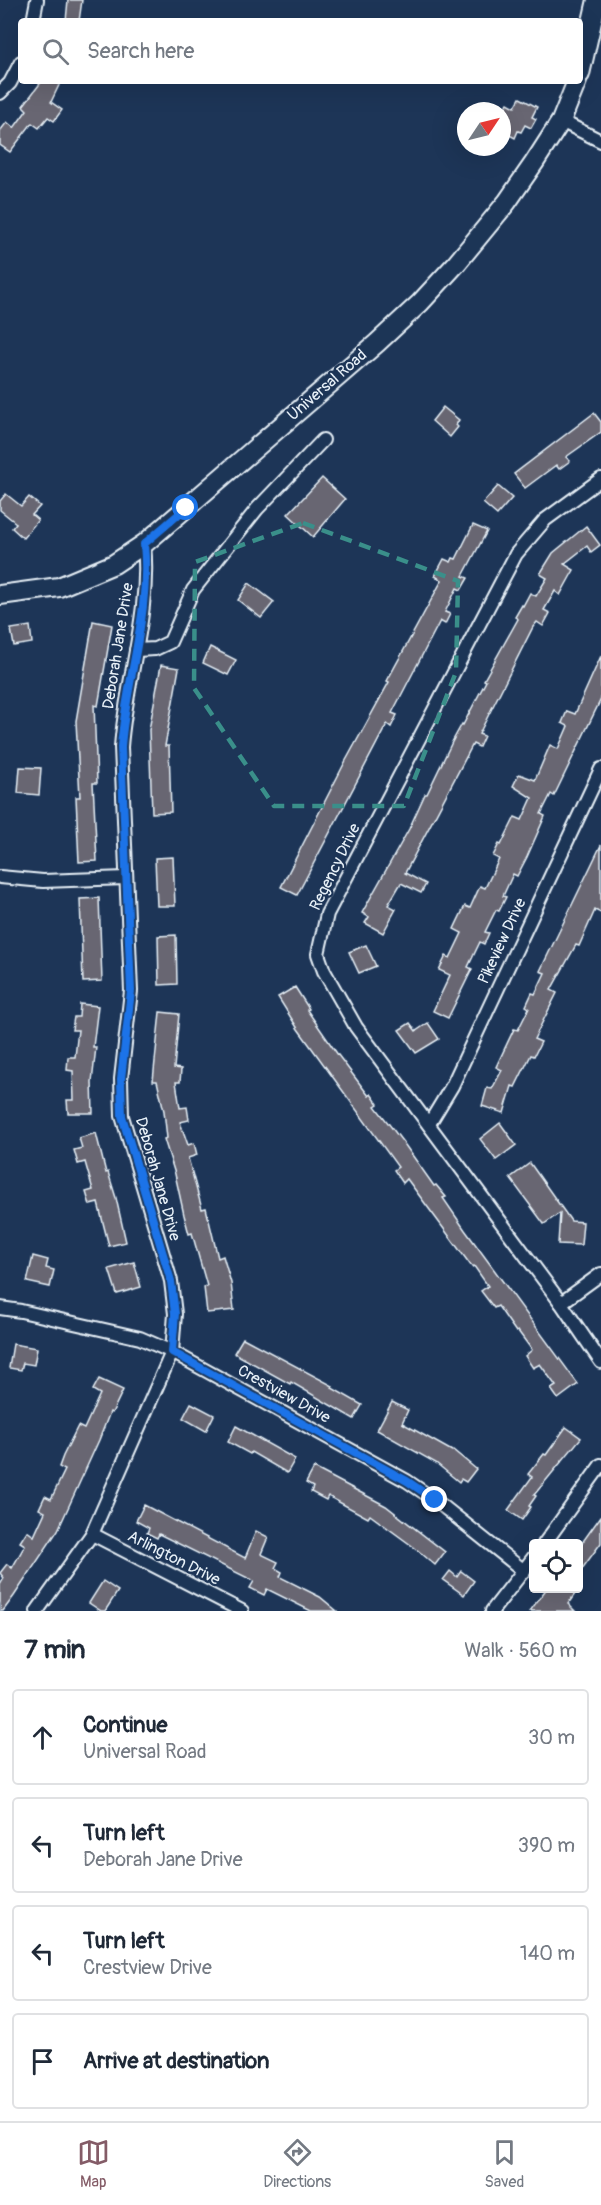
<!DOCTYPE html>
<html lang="en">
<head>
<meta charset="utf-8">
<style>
	body { margin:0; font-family:Pangolin,sans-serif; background:#f2f2f3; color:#1f2937 }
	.controls { position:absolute; right:18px; bottom:18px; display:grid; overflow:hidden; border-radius:6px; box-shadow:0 6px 24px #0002 }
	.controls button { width:54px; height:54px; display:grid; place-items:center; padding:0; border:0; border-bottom:2px solid #e0e1e3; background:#fff; color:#1f2937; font:30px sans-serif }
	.compass { position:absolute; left:457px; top:102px; width:54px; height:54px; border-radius:50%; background:#fff; box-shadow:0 6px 24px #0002; rotate:55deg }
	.stop { position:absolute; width:18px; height:18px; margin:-14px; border:4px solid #1a73e8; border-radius:50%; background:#fff }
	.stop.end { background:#1a73e8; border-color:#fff; box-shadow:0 2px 6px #0008 }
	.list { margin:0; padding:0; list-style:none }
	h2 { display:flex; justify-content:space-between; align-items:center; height:78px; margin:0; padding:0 24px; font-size:26px }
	h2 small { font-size:20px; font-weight:400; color:#747a83 }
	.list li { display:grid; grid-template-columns:39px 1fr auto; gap:18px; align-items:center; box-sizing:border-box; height:96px; margin:0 12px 12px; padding:0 12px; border:2px solid #e0e1e3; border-radius:6px }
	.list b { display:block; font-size:22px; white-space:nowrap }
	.list p { margin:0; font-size:20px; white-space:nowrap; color:#747a83 }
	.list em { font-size:20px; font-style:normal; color:#747a83 }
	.icon { flex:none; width:33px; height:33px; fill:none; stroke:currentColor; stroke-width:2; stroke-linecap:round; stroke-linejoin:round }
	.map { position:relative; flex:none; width:601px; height:1611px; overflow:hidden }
	.search { position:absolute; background:#fff; box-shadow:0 6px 24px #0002; left:18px; right:18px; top:18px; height:66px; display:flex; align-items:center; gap:15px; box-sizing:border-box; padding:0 21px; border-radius:6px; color:#747a83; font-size:22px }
	.sheet { height:510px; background:#fff }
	nav { display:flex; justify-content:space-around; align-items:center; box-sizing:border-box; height:84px; border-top:2px solid #e0e1e3; background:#fff; font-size:16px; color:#747a83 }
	nav a { display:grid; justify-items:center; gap:3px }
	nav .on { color:#845c67 }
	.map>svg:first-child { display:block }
	.building { fill:#686672; stroke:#e8f1f8; stroke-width:1.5 }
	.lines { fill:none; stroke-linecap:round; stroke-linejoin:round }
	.street-casing { stroke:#e8f1f8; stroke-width:16 }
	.secondary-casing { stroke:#e8f1f8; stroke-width:22 }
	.street { stroke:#1d3557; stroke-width:12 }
	.secondary { stroke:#1d3557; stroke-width:18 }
	.route { stroke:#1a73e8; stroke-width:8 }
	.marked { fill:none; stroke:#3a8f8a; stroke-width:4.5; stroke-dasharray:12 8; stroke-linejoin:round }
	.labels { text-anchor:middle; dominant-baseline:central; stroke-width:4.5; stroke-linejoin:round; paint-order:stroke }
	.street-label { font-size:16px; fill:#e8f1f8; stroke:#1d3557 }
</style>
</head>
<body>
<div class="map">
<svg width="601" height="1611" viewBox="0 0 601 1611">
	<rect width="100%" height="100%" fill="#1d3557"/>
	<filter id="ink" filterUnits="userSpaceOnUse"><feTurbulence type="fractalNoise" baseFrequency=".0167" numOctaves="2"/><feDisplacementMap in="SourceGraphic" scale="12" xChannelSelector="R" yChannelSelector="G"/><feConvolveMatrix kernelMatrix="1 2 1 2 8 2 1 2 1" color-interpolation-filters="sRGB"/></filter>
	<g filter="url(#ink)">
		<g class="building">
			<path d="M68,0H82L79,21H66Z"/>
			<path d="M42,81H61L51,102L62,110L54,121L48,117L39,128L32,123L10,152L0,145V131L7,122L14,128L27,110L23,106Z"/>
			<path d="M520,98L537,107L532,117L536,119L531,128L525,125L521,132L518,131L515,138L502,131V114L508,103L515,107Z"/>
			<path d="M443,407L459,420L456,425L458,427L450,437L432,421Z"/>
			<path d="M594,413L601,422V432L566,457L570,461L559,469L556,465L525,488L514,474Z"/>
			<path d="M322,478L345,499L313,537L288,514Z"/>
			<path d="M498,486L512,498L497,515L483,503Z"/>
			<path d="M6,494L21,506L29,497L40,506L32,515L38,520L23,538L12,528L16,523L0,510V501Z"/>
			<path d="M473,525L487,531L463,576L468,578L461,590L457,588L445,612L450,614L445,624L440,621L392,713L397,715L391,727L387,724L297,895L281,887L344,764L389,682L387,681L442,580L435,576L444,559L451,562L453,558L456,559Z"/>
			<path d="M586,526L600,545L591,552L587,546L564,564L574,570L570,577L560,595L555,591L544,610L550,613L543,626L537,622L533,627L479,734L484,736L479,747L473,744L405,873L426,884L421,893L401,883L388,905L396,909L383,933L365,923L369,917L362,913L409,829L425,794H427L452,742L462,724L463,725L486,681L484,680L518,619L515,617L522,605L523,606L530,593L536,596L547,578L540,574L553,553Z"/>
			<path d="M249,583L274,602L261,618L238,600Z"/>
			<path d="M93,621L112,625L98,706L94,705L97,783H93L97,861L79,862L76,797H80L76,721Z"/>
			<path d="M30,626L32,643L14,646L11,629Z"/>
			<path d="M210,647L236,660L228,675L203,663Z"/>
			<path d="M601,656V699L554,796L551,794L541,814L545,816L527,857L517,876L513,874L503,896L506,897L499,911L496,910L485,932L489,933L484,944L480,942L468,967L472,969L448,1018L433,1011L450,975L439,970L446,956L450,958L462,933L454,929L465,906L470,908L480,886L485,888L499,859L493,856L499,844L501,845L515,817L522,820L532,798L513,786L519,774L535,780L550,745L558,749L568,726L562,723L567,711L575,714Z"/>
			<path d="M161,665L179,668L165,746H169L171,812L152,813L149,730Z"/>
			<path d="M20,767L41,768L39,795L18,793Z"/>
			<path d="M601,845V913L595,910L579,946L576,945L551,990L557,993L534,1039L541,1042L534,1056L531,1055L515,1087L512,1086L504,1113L482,1106L487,1088L492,1089L502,1070L496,1067L514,1029L518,1030L529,1008L526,1006L532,993L535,994L545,973L540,971Z"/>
			<path d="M173,857L175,906H157L155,858Z"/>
			<path d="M99,898L102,981L83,982L80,899Z"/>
			<path d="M176,935L177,984L159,985L158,936Z"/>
			<path d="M366,945L376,966L359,973L349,952Z"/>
			<path d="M295,987L309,1009L307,1010L338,1055L369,1096L371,1094L378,1104L375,1106L405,1145L434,1186L436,1185L446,1197L443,1198L465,1230L578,1384L558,1399L551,1389L556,1386L540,1364L533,1368L525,1356L532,1350L518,1331L516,1332L498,1306L494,1308L481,1291L488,1286L474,1266L472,1267L407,1179L403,1183L394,1170L398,1167L298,1029L278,997Z"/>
			<path d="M80,1004L98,1006L93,1047H96L92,1082L93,1113H68L67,1100H74L73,1071L67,1070L68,1057H75L78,1030H72L74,1017H79Z"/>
			<path d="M160,1012L179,1014L174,1068L181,1069L180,1082H176L180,1108L187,1107L189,1120L180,1122L188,1145L194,1143L197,1155L188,1158L202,1209L206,1208L218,1258L223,1256L231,1283L234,1310L207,1313L204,1287L207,1286L192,1233L189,1234L184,1215L175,1174L164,1139L167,1138L164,1111L157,1081H153Z"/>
			<path d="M410,1023L416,1031L428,1023L439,1039L416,1053L399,1030Z"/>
			<path d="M500,1123L516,1145L496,1160L480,1139Z"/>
			<path d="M96,1133L106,1173L108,1172L116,1198L126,1242L109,1246L98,1203L90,1205L86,1192L93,1190L85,1162L78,1164L74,1150L82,1148L79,1138Z"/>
			<path d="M530,1163L571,1221L583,1222L581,1245L558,1244L560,1213L544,1224L510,1178Z"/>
			<path d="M33,1256L48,1260L46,1268L54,1270L50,1287L27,1282Z"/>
			<path d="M134,1262L141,1287L117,1294L109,1269Z"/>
			<path d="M243,1338L333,1386L332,1388L362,1405L354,1419L291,1382L290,1384L234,1353Z"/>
			<path d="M13,1344L37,1348L34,1365L23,1363L21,1370L9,1368Z"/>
			<path d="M99,1379L123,1390L112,1413L110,1412L99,1440L58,1530L14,1596L3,1611H0V1585L4,1578L0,1573L7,1564L12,1568L25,1545L20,1542L27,1531L34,1536L45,1512L39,1509L45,1496L51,1499L65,1470L59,1467L63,1456L78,1426L84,1429L100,1394L93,1390Z"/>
			<path d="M392,1402L408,1410L402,1423L452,1451L453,1450L476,1469L466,1482L461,1479L459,1482L436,1463L377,1430Z"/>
			<path d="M191,1403L214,1415L206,1431L183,1418Z"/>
			<path d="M236,1426L295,1459L287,1473L251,1452L250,1454L228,1442Z"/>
			<path d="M566,1427L581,1438L534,1495L536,1496L529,1506L531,1507L522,1520L508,1510L532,1477L528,1474L544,1454L546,1455Z"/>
			<path d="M314,1468L386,1506L445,1552L435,1565L415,1548L370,1515L368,1518L328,1496L326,1500L311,1492L313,1487L306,1483Z"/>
			<path d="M144,1505L245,1558L256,1531L268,1537L261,1554L278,1562L275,1568L282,1572L280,1577L320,1597L337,1611H311L267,1589L264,1595L250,1588L254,1581L159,1534L157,1538L147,1533L149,1528L136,1521Z"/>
			<path d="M601,1516V1543L579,1573V1547Z"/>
			<path d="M450,1571L457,1577L461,1571L474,1581L464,1595L443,1580Z"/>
			<path d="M103,1581L118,1591L105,1611H101L89,1603Z"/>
			<path d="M547,1588H579L568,1604L575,1611H530Z"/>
		</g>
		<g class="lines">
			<g class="street-casing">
				<g id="street">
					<path d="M33,21L37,0"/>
					<path d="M0,93L10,83L21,62"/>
					<path d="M561,121L601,141"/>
					<path d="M601,479L545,520L516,554L327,914L318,954L324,971L356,1027L561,1303L601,1362"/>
					<path d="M136,650L155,649L170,642L193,590L257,509L323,440"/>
					<path d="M0,877L43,881L126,878"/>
					<path d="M429,1124L452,1086L601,769"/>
					<path d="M561,1303L601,1274"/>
					<path d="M0,1308L21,1311L140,1338L172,1352L407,1481L435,1500L524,1571"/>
					<path d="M92,1534L242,1611"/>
					<path d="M544,1544L601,1465"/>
					<path d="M37,1611L92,1534L172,1352L175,1314L171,1281L122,1116L121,1079L131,991L121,747C126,679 151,612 144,544"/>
					<path d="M492,1611L534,1557"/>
				</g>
			</g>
			<g class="secondary-casing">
				<g id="secondary">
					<path d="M580,74L597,0"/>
					<path d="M0,595L59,587L114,564L144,544L186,508L377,343L420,303L456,264L507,202L534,163L561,121L577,81"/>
				</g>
			</g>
			<use href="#street" class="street"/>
			<use href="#secondary" class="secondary"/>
		</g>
	</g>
	<g class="lines" filter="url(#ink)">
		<path class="route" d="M186,508L144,544C151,612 126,680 121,747L131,991L121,1079L122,1116L171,1281L175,1314L172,1352L407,1481L435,1500"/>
	</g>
	<path class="marked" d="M303,523L458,581L456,672L404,806H274L194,688L195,562Z"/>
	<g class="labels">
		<g class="street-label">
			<text transform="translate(327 385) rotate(-41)">Universal Road</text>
			<text transform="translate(118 646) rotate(-81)">Deborah Jane Drive</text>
			<text transform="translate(335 867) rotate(-64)">Regency Drive</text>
			<text transform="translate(502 941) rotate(-65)">Pikeview Drive</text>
			<text transform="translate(158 1179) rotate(74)">Deborah Jane Drive</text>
			<text transform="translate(284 1394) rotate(29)">Crestview Drive</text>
			<text transform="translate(174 1558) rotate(27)">Arlington Drive</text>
		</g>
	</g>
</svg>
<div class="controls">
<button><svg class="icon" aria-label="locate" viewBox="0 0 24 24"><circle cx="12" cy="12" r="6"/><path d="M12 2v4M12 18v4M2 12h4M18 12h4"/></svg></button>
</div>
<svg class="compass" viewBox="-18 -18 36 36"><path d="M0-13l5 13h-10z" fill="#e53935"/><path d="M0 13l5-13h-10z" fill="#747a83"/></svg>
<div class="stop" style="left:186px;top:508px"></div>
<div class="stop end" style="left:435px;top:1500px"></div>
<div class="search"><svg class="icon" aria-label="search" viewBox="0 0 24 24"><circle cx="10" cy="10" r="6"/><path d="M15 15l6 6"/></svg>Search here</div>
</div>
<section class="sheet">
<h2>7 min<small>Walk · 560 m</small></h2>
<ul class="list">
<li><svg class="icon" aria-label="ahead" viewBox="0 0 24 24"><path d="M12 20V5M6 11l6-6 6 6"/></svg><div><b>Continue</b><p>Universal Road</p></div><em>30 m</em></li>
<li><svg class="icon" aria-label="left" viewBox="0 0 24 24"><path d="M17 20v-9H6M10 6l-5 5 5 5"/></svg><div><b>Turn left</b><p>Deborah Jane Drive</p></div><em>390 m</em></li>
<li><svg class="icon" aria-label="left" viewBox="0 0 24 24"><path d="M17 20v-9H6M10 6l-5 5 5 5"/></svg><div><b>Turn left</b><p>Crestview Drive</p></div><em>140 m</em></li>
<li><svg class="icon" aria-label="arrive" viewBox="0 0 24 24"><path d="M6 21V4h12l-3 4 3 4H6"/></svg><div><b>Arrive at destination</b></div></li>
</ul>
</section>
<nav>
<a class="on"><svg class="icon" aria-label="map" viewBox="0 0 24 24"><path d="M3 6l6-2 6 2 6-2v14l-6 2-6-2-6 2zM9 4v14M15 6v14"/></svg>Map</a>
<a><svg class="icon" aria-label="directions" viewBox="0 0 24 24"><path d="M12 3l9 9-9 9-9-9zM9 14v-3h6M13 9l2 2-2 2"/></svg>Directions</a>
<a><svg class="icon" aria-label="saved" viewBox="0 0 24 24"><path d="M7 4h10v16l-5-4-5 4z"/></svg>Saved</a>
</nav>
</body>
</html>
